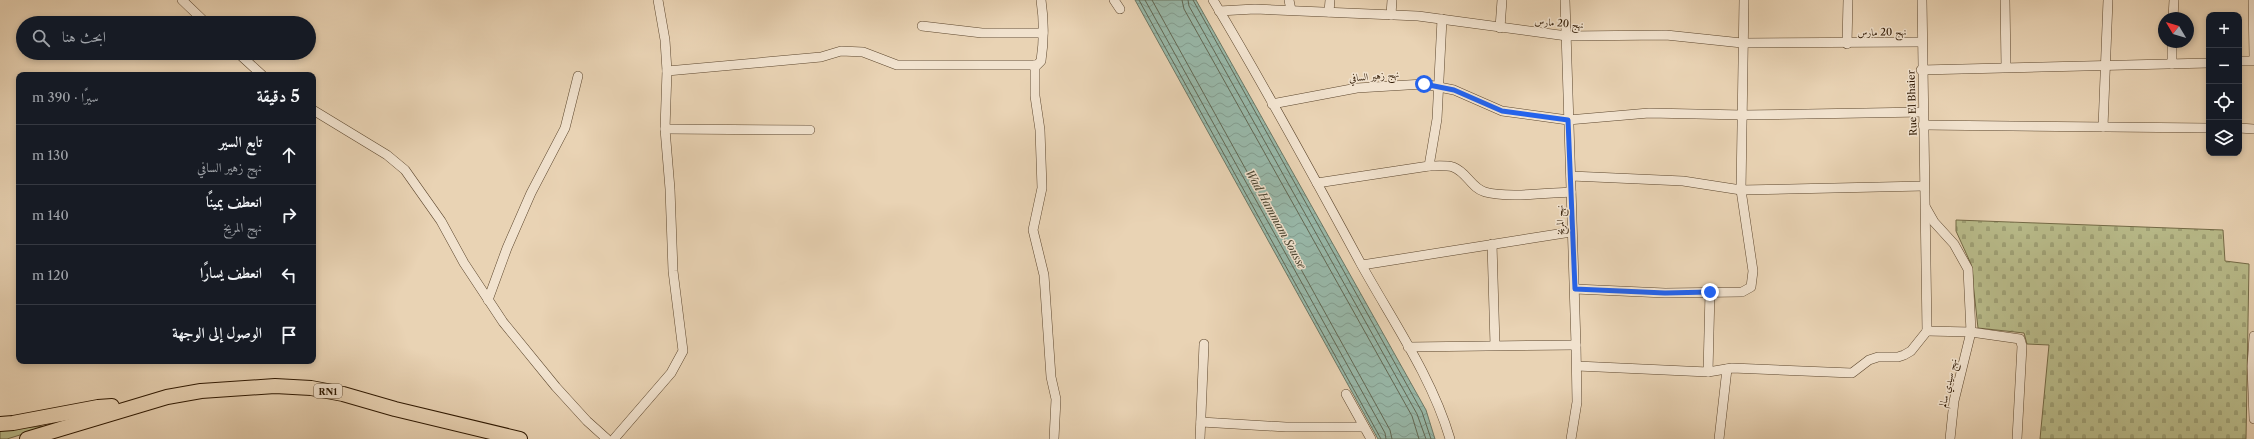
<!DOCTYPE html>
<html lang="ar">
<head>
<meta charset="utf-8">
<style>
	body { margin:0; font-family:"Libre Caslon Text",Amiri,serif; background:#242831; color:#f1f3f6; direction:rtl }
	.controls { position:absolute; right:12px; top:12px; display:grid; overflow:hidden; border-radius:8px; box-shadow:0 2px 6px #0003 }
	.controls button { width:36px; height:36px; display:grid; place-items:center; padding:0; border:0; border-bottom:1px solid #363941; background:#171b24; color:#f1f3f6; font:20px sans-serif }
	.compass { position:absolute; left:2158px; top:12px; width:36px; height:36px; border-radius:50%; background:#171b24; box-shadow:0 2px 6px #0003; rotate:308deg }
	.stop { position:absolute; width:12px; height:12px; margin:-9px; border:3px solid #2563eb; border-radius:50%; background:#fff }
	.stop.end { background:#2563eb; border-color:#fff; box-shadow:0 1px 4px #0008 }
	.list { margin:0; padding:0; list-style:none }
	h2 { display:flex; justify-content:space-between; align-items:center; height:52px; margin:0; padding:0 16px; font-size:17px }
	h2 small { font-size:13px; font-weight:400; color:#9ea1a6 }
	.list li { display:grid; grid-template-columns:26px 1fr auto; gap:12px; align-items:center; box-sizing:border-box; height:60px; padding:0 16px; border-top:1px solid #363941 }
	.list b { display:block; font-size:15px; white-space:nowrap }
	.list p { margin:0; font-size:13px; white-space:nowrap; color:#9ea1a6 }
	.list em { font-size:13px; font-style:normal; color:#9ea1a6 }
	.icon { flex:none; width:22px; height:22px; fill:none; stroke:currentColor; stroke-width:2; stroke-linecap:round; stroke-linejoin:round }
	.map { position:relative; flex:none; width:2254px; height:439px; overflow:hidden; direction:ltr }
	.search { position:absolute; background:#171b24; box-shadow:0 2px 6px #0003; left:16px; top:16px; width:300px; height:44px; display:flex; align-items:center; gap:10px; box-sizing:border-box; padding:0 14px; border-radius:22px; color:#9ea1a6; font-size:15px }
	.panel { position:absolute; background:#171b24; box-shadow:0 2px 6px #0003; left:16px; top:72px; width:300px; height:292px; border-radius:8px; direction:rtl }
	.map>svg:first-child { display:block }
	.grass { fill:#b9bc8b; stroke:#736a46 }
	.cemetery { fill:url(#cemetery-stones); stroke:#736a46 }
	.water { fill:url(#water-waves); stroke:#6d7865 }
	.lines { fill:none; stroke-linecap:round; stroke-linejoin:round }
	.shore { stroke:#626854; stroke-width:1 }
	.street-casing { stroke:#5c462d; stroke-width:10 }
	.primary-casing { stroke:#2d1700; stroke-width:16 }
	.street { stroke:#f1e2ce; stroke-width:9 }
	.primary { stroke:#e9d3b4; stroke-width:14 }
	.route { stroke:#2563eb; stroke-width:5 }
	.labels { text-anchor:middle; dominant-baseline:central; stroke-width:3; stroke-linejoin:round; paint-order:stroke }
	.shield { fill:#f1e2ce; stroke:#68543e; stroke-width:1 }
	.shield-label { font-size:9px; font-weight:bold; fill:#2d1700 }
	.street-label { font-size:10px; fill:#2d1700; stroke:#f1e2ce }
	.water-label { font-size:11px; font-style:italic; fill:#4d4733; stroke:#f1e2ce }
</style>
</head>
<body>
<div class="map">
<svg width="2254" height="439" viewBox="0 0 2254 439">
	<defs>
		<pattern id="cemetery-stones" width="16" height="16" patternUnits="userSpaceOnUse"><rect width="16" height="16" fill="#b9bc8b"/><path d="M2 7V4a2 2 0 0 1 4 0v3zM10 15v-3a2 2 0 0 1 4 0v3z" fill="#9fa176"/></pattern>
		<pattern id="water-waves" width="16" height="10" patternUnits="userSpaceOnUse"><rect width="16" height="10" fill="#98b8a9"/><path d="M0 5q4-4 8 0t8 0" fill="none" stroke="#839d90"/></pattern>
	</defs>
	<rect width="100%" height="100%" fill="#e9d3b4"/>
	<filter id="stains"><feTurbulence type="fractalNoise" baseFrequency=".005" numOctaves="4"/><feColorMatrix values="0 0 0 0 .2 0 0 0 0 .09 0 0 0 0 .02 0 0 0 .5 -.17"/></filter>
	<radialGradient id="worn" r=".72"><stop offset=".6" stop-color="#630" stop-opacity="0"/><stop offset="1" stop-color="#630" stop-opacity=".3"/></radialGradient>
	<path class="grass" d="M49,426L7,439H0V429Z"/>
	<path class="cemetery" d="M1956,220L2223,230L2225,261L2249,264L2246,439H2040L2049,345L2027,344L2024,333L1978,328L1971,264L1956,231Z"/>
	<path class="water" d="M1135,0H1196L1426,410L1435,439H1378Z"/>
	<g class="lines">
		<g class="shore">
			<path d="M1139,0L1381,439"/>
			<path d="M1145,0L1385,433L1386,439"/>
			<path d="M1152,0L1390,430L1392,439"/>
			<path d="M1182,0L1184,9L1412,416L1419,439"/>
			<path d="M1188,0L1189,6L1417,414L1426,439"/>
			<path d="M1193,0L1422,412L1431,439"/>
		</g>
		<g class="street-casing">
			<g id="street">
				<path d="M182,0L206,23"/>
				<path d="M1114,0L1120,9"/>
				<path d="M1213,0C1265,87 1313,175 1361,264C1392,320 1432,377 1450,439"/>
				<path d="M1289,0L1291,10"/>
				<path d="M1565,0L1576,345L1577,402L1571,439"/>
				<path d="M1922,0L1927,331L1971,332L2020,339L2022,346L2017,439"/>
				<path d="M2005,0L2006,67"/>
				<path d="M2253,0L2254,57"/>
				<path d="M1219,11L1255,9L1418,16L1567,36L1666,35L1742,43L1922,42"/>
				<path d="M1329,12L1330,0"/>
				<path d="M1391,15L1392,0"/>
				<path d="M2173,18L2174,0"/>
				<path d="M922,26L982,33H1043"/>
				<path d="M1500,28L1502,0"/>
				<path d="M1847,44L1848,0"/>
				<path d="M238,53L262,75"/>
				<path d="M2239,61H2254"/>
				<path d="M2172,64V42"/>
				<path d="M1035,65V96L1040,130L1042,188L1033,230L1044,275L1051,377L1056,399L1054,439"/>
				<path d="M1921,70L2209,63"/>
				<path d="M667,71L821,57L841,51L863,52L897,65H1037L1041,61C1044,41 1044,20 1041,0"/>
				<path d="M1272,104L1357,88L1424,84L1454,90L1502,111L1568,120L1649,113L1743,115L1923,112"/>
				<path d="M313,110L387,155L405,170L441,221L464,263L503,322L556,387L587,421L607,439"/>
				<path d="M1923,125L2209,128"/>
				<path d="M2103,127L2108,0"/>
				<path d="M2239,128L2254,129"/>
				<path d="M665,129L810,130"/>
				<path d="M1429,166C1436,166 1446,165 1453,167C1467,172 1471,188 1485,192C1506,198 1548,193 1571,192"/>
				<path d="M1571,176L1683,181L1741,190L1924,186"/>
				<path d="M1317,183L1429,166L1437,119L1442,19"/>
				<path d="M1926,208L1934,222L1954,244L1968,269L1971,332L1954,401L1950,439"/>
				<path d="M1492,244L1495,345"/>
				<path d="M1362,265L1571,232"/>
				<path d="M1575,289L1665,293L1742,292L1751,287L1753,271L1741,190L1744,0"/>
				<path d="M488,300L507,248L531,193L565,128L578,76"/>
				<path d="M2254,336L2252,366L2254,419"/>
				<path d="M1408,347L1576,345"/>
				<path d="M1577,366L1708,372L1732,368L1852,373L1869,360L1878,357H1898L1904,355L1911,351L1927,331"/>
				<path d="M1708,372L1710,292"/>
				<path d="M1346,394L1371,439"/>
				<path d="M1201,422L1286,427H1364"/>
				<path d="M614,439L671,373L683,351L673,271L670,189L665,129L667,71L665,40L658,0"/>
				<path d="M1200,439L1204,344"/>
				<path d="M1719,439L1727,369"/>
			</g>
		</g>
		<g class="primary-casing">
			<g id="primary">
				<path d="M0,424L13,423L98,407L112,406"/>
				<path d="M27,439L167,397L201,391L275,386L311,388L343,394L395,409L520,439"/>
			</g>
		</g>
		<use href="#street" class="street"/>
		<use href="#primary" class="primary"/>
	</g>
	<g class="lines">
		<path class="route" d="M1424,84L1454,90L1502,111L1568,120L1575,289L1665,293L1710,292"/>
	</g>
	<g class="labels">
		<rect class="shield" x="314" y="384" width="28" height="14" rx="3"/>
		<g class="shield-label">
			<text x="328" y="391">RN1</text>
		</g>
		<g class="street-label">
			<text transform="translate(1559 23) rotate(5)">نهج 20 مارس</text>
			<text transform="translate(1882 32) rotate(-1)">نهج 20 مارس</text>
			<text transform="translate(1374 76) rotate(-5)">نهج زهير السافي</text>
			<text transform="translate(1912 103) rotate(-92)">Rue El Bhaier</text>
			<text transform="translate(1560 220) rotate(-91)">نهج المريخ</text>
			<text transform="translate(1948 383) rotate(-77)">نهج سيدي سالم</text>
		</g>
		<g class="water-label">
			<text transform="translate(1276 219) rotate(61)">Wad Hammam Sousse</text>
		</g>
	</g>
	<rect width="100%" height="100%" filter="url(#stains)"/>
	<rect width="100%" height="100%" fill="url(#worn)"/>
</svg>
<div class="controls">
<button>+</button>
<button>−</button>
<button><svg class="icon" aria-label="locate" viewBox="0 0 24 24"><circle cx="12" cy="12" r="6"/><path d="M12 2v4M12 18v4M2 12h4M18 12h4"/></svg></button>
<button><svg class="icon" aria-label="layers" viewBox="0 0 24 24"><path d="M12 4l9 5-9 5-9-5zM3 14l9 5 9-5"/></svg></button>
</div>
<svg class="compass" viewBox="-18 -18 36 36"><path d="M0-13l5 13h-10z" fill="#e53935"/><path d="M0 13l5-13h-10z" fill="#9ea1a6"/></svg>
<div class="stop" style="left:1424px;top:84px"></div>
<div class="stop end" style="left:1710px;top:292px"></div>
<div class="search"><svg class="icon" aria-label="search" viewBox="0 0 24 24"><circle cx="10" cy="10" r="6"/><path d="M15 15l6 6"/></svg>ابحث هنا</div>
<section class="panel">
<h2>5 دقيقة<small>سيرًا · 390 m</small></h2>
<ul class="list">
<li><svg class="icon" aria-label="ahead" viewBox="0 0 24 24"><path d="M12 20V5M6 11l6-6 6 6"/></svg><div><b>تابع السير</b><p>نهج زهير السافي</p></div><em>130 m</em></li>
<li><svg class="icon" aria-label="right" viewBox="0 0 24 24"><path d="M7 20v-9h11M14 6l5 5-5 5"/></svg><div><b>انعطف يمينًا</b><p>نهج المريخ</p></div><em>140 m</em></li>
<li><svg class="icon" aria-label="left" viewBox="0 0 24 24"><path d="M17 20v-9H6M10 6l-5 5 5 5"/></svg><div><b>انعطف يسارًا</b></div><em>120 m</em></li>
<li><svg class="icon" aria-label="arrive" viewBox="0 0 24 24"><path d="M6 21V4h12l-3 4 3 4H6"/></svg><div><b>الوصول إلى الوجهة</b></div></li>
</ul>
</section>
</div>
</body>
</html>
